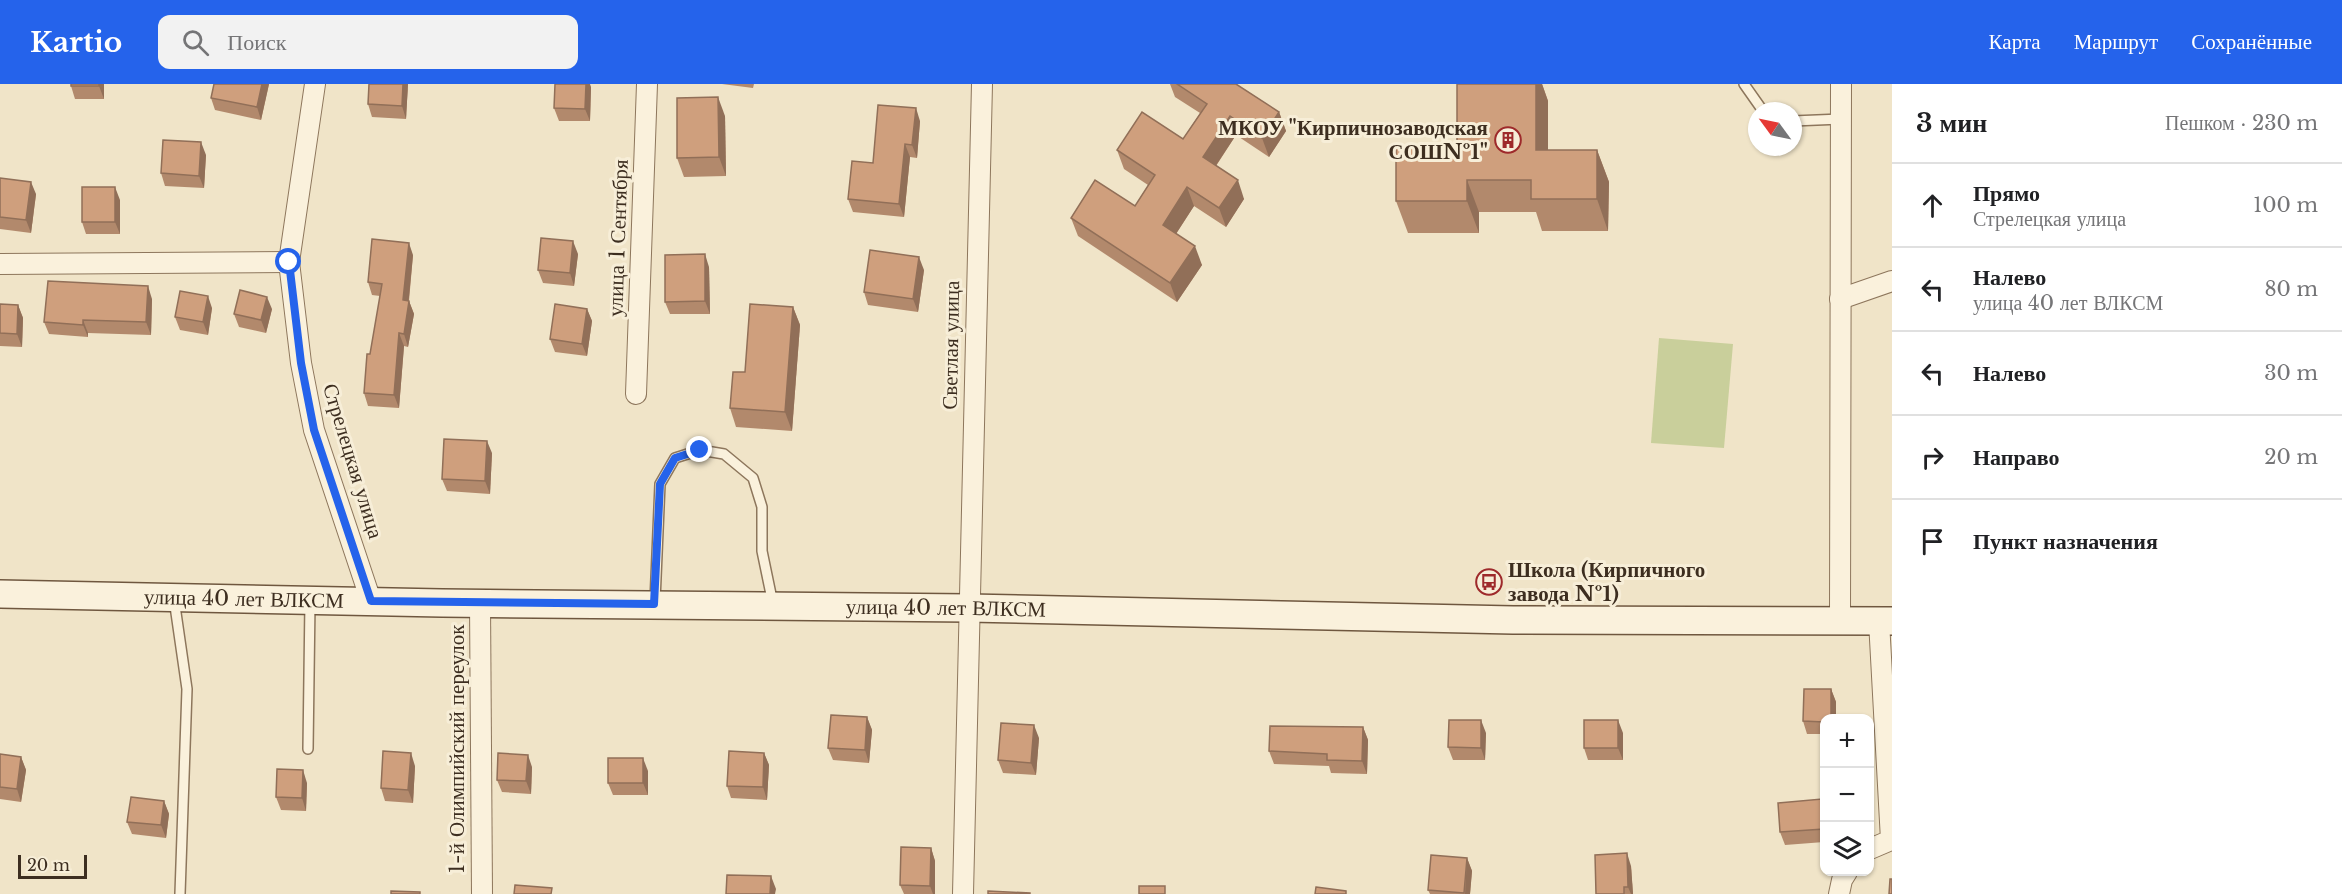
<!DOCTYPE html>
<html lang="ru">
<head>
<meta charset="utf-8">
<style>
	body { margin:0; font-family:"Libre Baskerville",serif; background:#f2f2f2; color:#202124 }
	.controls { position:absolute; right:18px; bottom:18px; display:grid; overflow:hidden; border-radius:12px; box-shadow:0 2px 4px #0004 }
	.controls button { width:54px; height:54px; display:grid; place-items:center; padding:0; border:0; border-bottom:2px solid #e0e0e0; background:#fff; color:#202124; font:30px sans-serif }
	.compass { position:absolute; left:1748px; top:18px; width:54px; height:54px; border-radius:50%; background:#fff; box-shadow:0 2px 4px #0004; rotate:303deg }
	.scale { position:absolute; left:18px; bottom:15px; width:69px; box-sizing:border-box; padding-left:6px; border:3px solid #3d2e20; border-top:0; font-size:16px; line-height:21px; white-space:nowrap; color:#3d2e20; -webkit-text-stroke:4px #f7eed8; paint-order:stroke }
	.stop { position:absolute; width:18px; height:18px; margin:-14px; border:4px solid #2563eb; border-radius:50%; background:#fff }
	.stop.end { background:#2563eb; border-color:#fff; box-shadow:0 2px 6px #0008 }
	.list { margin:0; padding:0; list-style:none }
	h2 { display:flex; justify-content:space-between; align-items:center; height:78px; margin:0; padding:0 24px; font-size:26px }
	h2 small { font-size:20px; font-weight:400; color:#757577 }
	.list li { display:grid; grid-template-columns:39px 1fr auto; gap:18px; align-items:center; box-sizing:border-box; height:84px; padding:0 24px; border-top:2px solid #e0e0e0 }
	.list b { display:block; font-size:22px; white-space:nowrap }
	.list p { margin:0; font-size:20px; white-space:nowrap; color:#757577 }
	.list em { font-size:20px; font-style:normal; color:#757577 }
	.icon { flex:none; width:33px; height:33px; fill:none; stroke:currentColor; stroke-width:2; stroke-linecap:round; stroke-linejoin:round }
	.map { position:relative; flex:none; width:1892px; height:810px; overflow:hidden }
	header { display:flex; align-items:center; gap:36px; box-sizing:border-box; height:84px; padding:0 30px; background:#2563eb; color:#fff }
	header strong { font-size:28px }
	nav { display:flex; gap:33px; margin-inline-start:auto; font-size:21px }
	.search { width:420px; height:54px; background:#f2f2f2; display:flex; align-items:center; gap:15px; box-sizing:border-box; padding:0 21px; border-radius:12px; color:#757577; font-size:22px }
	main { display:flex }
	aside { flex:1; background:#fff }
	.map>svg:first-child { display:block }
	.green { fill:#c9cf9b }
	.lines { fill:none; stroke-linecap:round; stroke-linejoin:round }
	.lane-casing { stroke:#8d765c; stroke-width:12 }
	.street-casing { stroke:#8d765c; stroke-width:22 }
	.secondary-casing { stroke:#6f573f; stroke-width:30 }
	.lane { stroke:#faf1dc; stroke-width:9 }
	.street { stroke:#faf1dc; stroke-width:20 }
	.secondary { stroke:#faf1dc; stroke-width:27 }
	.wall { fill:#b2896c }
	.shaded-wall { fill:#916f58 }
	.building { fill:#cf9f7d; stroke:#916f58; stroke-width:1.5 }
	.route { stroke:#2563eb; stroke-width:8 }
	.labels { text-anchor:middle; dominant-baseline:central; stroke-width:6; stroke-linejoin:round; paint-order:stroke }
	.poi-label { font-size:21px; font-weight:bold; fill:#3d2e20; stroke:#f7eed8; text-anchor:end }
	.street-label { font-size:21px; fill:#3d2e20; stroke:#f7eed8 }
</style>
</head>
<body>
<header>
<strong>Kartio</strong>
<div class="search"><svg class="icon" aria-label="search" viewBox="0 0 24 24"><circle cx="10" cy="10" r="6"/><path d="M15 15l6 6"/></svg>Поиск</div>
<nav><a>Карта</a><a>Маршрут</a><a>Сохранённые</a></nav>
</header>
<main>
<div class="map">
<svg width="1892" height="810" viewBox="0 0 1892 810">
	<rect width="100%" height="100%" fill="#f0e4c8"/>
	<path class="green" d="M1659,254L1733,260L1724,364L1651,359Z"/>
	<g class="lines">
		<g class="lane-casing">
			<g id="lane">
				<path d="M1744,0L1763,27"/>
				<path d="M1793,37L1841,35"/>
				<path d="M174,515L187,605L180,810"/>
				<path d="M655,517L660,400L675,374L700,366L724,370L753,394L762,423V467L773,520"/>
				<path d="M308,665L310,518"/>
			</g>
		</g>
		<g class="street-casing">
			<g id="street">
				<path d="M315,0L289,178L301,279L314,346L371,517"/>
				<path d="M0,180L289,178"/>
				<path d="M1840,215L1892,197"/>
				<path d="M636,310L647,0"/>
				<path d="M480,519L482,810"/>
				<path d="M1840,535L1841,0"/>
				<path d="M1870,765L1891,756L1879,537"/>
				<path d="M963,810L982,0"/>
				<path d="M1839,810L1842,796L1847,788"/>
			</g>
		</g>
		<g class="secondary-casing">
			<g id="secondary">
				<path id="s1" d="M0,510L442,519L969,524L1513,536L1892,537"/>
			</g>
		</g>
		<use href="#lane" class="lane"/>
		<use href="#street" class="street"/>
		<use href="#secondary" class="secondary"/>
	</g>
	<g class="wall">
		<path d="M104,0V15H75L71,2Z"/>
		<path d="M214,0H269L261,36L215,26L211,14Z"/>
		<path d="M369,0H408L406,35L372,33L368,20Z"/>
		<path d="M722,0H754L753,4Z"/>
		<path d="M1170,0H1236L1279,28L1286,47L1269,73L1236,51L1216,82L1244,115L1226,143L1194,122L1176,150L1202,181L1177,218L1078,152L1071,134L1135,122L1148,101L1124,85L1117,66L1183,55L1200,29L1175,13Z"/>
		<path d="M1457,0H1542L1548,17V66H1597L1609,98L1608,147H1542L1536,128H1479V149H1408L1396,117L1457,63Z"/>
		<path d="M591,3L590,37H559L554,24Z"/>
		<path d="M725,32L726,92L684,93L677,74Z"/>
		<path d="M920,37L917,74L910,73L904,133L853,128L848,115L873,79Z"/>
		<path d="M206,71L204,104L165,102L161,89Z"/>
		<path d="M0,94L36,110L31,149L0,145Z"/>
		<path d="M120,116V150H86L82,138Z"/>
		<path d="M578,170L574,202L543,199L538,186Z"/>
		<path d="M413,171L409,217L414,230L408,263L404,262L399,324L368,322L364,309L380,212L372,211L368,198Z"/>
		<path d="M709,183L710,230H670L665,218Z"/>
		<path d="M924,186L918,228L868,221L864,208Z"/>
		<path d="M152,215L151,251L88,249V253L49,250L44,238Z"/>
		<path d="M0,220L18,221L23,234L22,263L0,262Z"/>
		<path d="M793,223L800,241L792,347L736,343L730,324L745,288Z"/>
		<path d="M212,224L208,251L180,246L175,233Z"/>
		<path d="M272,225L266,249L239,243L234,230Z"/>
		<path d="M587,225L592,237L587,272L555,268L550,255Z"/>
		<path d="M492,369L490,410L447,407L442,395Z"/>
		<path d="M1831,605L1836,618L1824,634V650H1807L1803,637Z"/>
		<path d="M867,633L872,646L869,679L833,676L828,664Z"/>
		<path d="M1363,643L1368,656L1367,690L1331,689L1329,682L1274,680L1269,667Z"/>
		<path d="M1486,649L1485,676H1453L1448,663Z"/>
		<path d="M1623,649V676H1588L1584,664Z"/>
		<path d="M1039,654L1036,691L1003,689L998,676Z"/>
		<path d="M764,669L769,681L767,716L731,714L727,702Z"/>
		<path d="M0,670L21,673L26,686L21,718L0,715Z"/>
		<path d="M415,682L413,719L385,717L381,704Z"/>
		<path d="M532,683L531,710L502,708L497,696Z"/>
		<path d="M648,687V711H613L608,699Z"/>
		<path d="M307,699L306,727L281,726L276,713Z"/>
		<path d="M164,717L169,730L166,754L132,750L127,738Z"/>
		<path d="M1824,722V758L1785,761L1780,748Z"/>
		<path d="M931,764L935,777V810H904L900,801Z"/>
		<path d="M1467,774L1472,787L1470,810H1430L1428,806Z"/>
		<path d="M1631,782L1633,810H1596Z"/>
	</g>
	<g class="shaded-wall">
		<path d="M99,0H104V15L99,2Z"/>
		<path d="M262,0H269L261,36L257,23Z"/>
		<path d="M403,0H408L406,35L402,22Z"/>
		<path d="M586,0H590L591,3L590,37L585,25Z"/>
		<path d="M1536,0H1542L1548,17V98L1536,66Z"/>
		<path d="M718,13L725,32L726,92L719,73Z"/>
		<path d="M916,24L920,37L917,74L912,61Z"/>
		<path d="M1279,28L1286,47L1269,73L1262,54Z"/>
		<path d="M1230,32L1236,51L1209,92L1203,73Z"/>
		<path d="M201,58L206,71L204,104L199,92Z"/>
		<path d="M905,60L910,73L904,133L899,120Z"/>
		<path d="M1597,66L1609,98L1608,147L1597,115Z"/>
		<path d="M1238,96L1244,115L1226,143L1219,124Z"/>
		<path d="M1467,96L1479,128V149L1467,117Z"/>
		<path d="M31,98L36,110L31,149L26,136Z"/>
		<path d="M115,103L120,116V150L115,138Z"/>
		<path d="M1187,103L1194,122L1170,159L1163,141Z"/>
		<path d="M573,157L578,170L574,202L570,189Z"/>
		<path d="M409,159L413,171L408,223L409,217L414,230L408,263L404,250L403,216Z"/>
		<path d="M1195,162L1202,181L1177,218L1170,199Z"/>
		<path d="M705,170L709,183L710,230L705,217Z"/>
		<path d="M919,173L924,186L918,228L913,215Z"/>
		<path d="M148,202L152,215L151,251L146,238Z"/>
		<path d="M208,212L212,224L208,251L203,238Z"/>
		<path d="M267,213L272,225L266,249L261,236Z"/>
		<path d="M18,221L23,234L22,263L17,250Z"/>
		<path d="M793,223L800,241L792,347L785,328Z"/>
		<path d="M587,225L592,237L587,272L582,260Z"/>
		<path d="M83,236L88,249V253L83,241Z"/>
		<path d="M399,249L404,262L399,324L394,311Z"/>
		<path d="M487,357L492,369L490,410L485,397Z"/>
		<path d="M1831,605L1836,618V634H1831Z"/>
		<path d="M867,633L872,646L869,679L865,666Z"/>
		<path d="M1481,636L1486,649L1485,676L1481,664Z"/>
		<path d="M1618,636L1623,649V676L1618,664Z"/>
		<path d="M1034,641L1039,654L1036,691L1031,679Z"/>
		<path d="M1363,643L1368,656L1367,690L1362,677Z"/>
		<path d="M411,669L415,682L413,719L408,706Z"/>
		<path d="M764,669L769,681L767,716L763,703Z"/>
		<path d="M528,671L532,683L531,710L526,697Z"/>
		<path d="M21,673L26,686L21,718L17,705Z"/>
		<path d="M643,674L648,687V711L643,699Z"/>
		<path d="M303,686L307,699L306,727L302,714Z"/>
		<path d="M1822,715L1824,722V746V745Z"/>
		<path d="M164,717L169,730L166,754L161,741Z"/>
		<path d="M931,764L935,777V810H933L930,802Z"/>
		<path d="M1627,769L1631,782L1633,810H1631L1628,803Z"/>
		<path d="M1467,774L1472,787L1470,810H1465Z"/>
		<path d="M771,792L776,805L775,810H770Z"/>
	</g>
	<g class="building">
		<rect x="71" y="0" width="28" height="2"/>
		<path d="M214,0H262L257,23L211,14Z"/>
		<path d="M369,0H403L402,22L368,20Z"/>
		<path d="M555,0H586L585,25L554,24Z"/>
		<path d="M1177,0H1236L1279,28L1262,54L1230,32L1203,73L1238,96L1219,124L1187,103L1163,141L1195,162L1170,199L1071,134L1095,96L1135,122L1155,91L1117,66L1142,28L1183,55L1207,20Z"/>
		<path d="M1457,0H1536V66H1597V115H1531V96H1467V117H1396V63H1457Z"/>
		<path d="M718,13L719,73L677,74V14Z"/>
		<path d="M878,21L916,24L912,61L905,60L899,120L848,115L852,77L873,79Z"/>
		<path d="M163,56L201,58L199,92L161,89Z"/>
		<path d="M0,94L31,98L26,136L0,133Z"/>
		<rect x="82" y="103" width="33" height="35"/>
		<path d="M541,154L573,157L570,189L538,186Z"/>
		<path d="M372,155L409,159L403,216L409,217L404,250L399,249L394,311L364,309L367,270H370L382,200L368,198Z"/>
		<path d="M870,166L919,173L913,215L864,208Z"/>
		<path d="M705,170V217L665,218V171Z"/>
		<path d="M48,197L148,202L146,238L83,236V241L44,238Z"/>
		<path d="M240,206L267,213L261,236L234,230Z"/>
		<path d="M180,207L208,212L203,238L175,233Z"/>
		<path d="M0,220L18,221L17,250L0,249Z"/>
		<path d="M555,220L587,225L582,260L550,255Z"/>
		<path d="M750,220L793,223L785,328L730,324L733,288H745Z"/>
		<path d="M444,355L487,357L485,397L442,395Z"/>
		<path d="M1804,605H1831V634H1824V638L1803,637Z"/>
		<path d="M831,631L867,633L865,666L828,664Z"/>
		<path d="M1449,636H1481V664L1448,663Z"/>
		<rect x="1584" y="636" width="34" height="28"/>
		<path d="M1001,639L1034,641L1031,679L998,676Z"/>
		<path d="M1270,642L1363,643L1362,677L1327,676V670L1269,667Z"/>
		<path d="M383,667L411,669L408,706L381,704Z"/>
		<path d="M729,667L764,669L763,703L727,702Z"/>
		<path d="M498,669L528,671L526,697L497,696Z"/>
		<path d="M0,670L21,673L17,705L0,703Z"/>
		<rect x="608" y="674" width="35" height="25"/>
		<path d="M277,685L303,686L302,714L276,713Z"/>
		<path d="M131,713L164,717L161,741L127,738Z"/>
		<path d="M1822,715L1824,745L1780,748L1778,719Z"/>
		<path d="M901,763L931,764L930,802L900,801Z"/>
		<path d="M1627,769L1628,803H1624V810H1596L1595,771Z"/>
		<path d="M1431,771L1467,774L1464,809L1428,806Z"/>
		<path d="M727,791L771,792L770,810H726Z"/>
		<path d="M1890,795H1892V810H1889Z"/>
		<path d="M515,801L552,804L551,810H514Z"/>
		<rect x="1139" y="802" width="26" height="8"/>
		<path d="M1316,803L1346,807V810H1315Z"/>
		<path d="M391,807L420,808V810H391Z"/>
		<path d="M988,807L1030,809V810H988Z"/>
	</g>
	<g class="lines">
		<path class="route" d="M289,178L301,279L314,346L371,517L654,520L660,400L675,374L700,366"/>
	</g>
	<defs>
		<g id="building-ring" transform="scale(1.35)"><circle r="9.5" fill="#f7eed8" stroke="#9e2a2b" stroke-width="1.5"/><path d="M-4-6H4V6H1V3H-1V6H-4ZM-2.5-4.3h1.7v1.8h-1.7ZM.8-4.3h1.7v1.8H.8ZM-2.5-1h1.7V.8h-1.7ZM.8-1h1.7V.8H.8Z" fill="#9e2a2b"/></g>
		<g id="bus-ring" transform="scale(1.35)"><circle r="9.5" fill="#f7eed8" stroke="#9e2a2b" stroke-width="1.5"/><path d="M-5-6H5V4H4V6H2V4H-2V6H-4V4H-5ZM-3.5-4V0h7V-4ZM-3.5 1.2v1.5H-2V1.2ZM2 1.2v1.5H3.5V1.2Z" fill="#9e2a2b"/></g>
	</defs>
	<g fill-rule="evenodd">
		<use href="#building-ring" x="1508" y="56"/>
		<use href="#bus-ring" x="1489" y="498"/>
	</g>
	<g class="labels">
		<g class="poi-label">
			<text x="1488" y="44">МКОУ "Кирпичнозаводская<tspan x="1488" dy="24">СОШ№1"</tspan></text>
			<text x="1508" y="486" text-anchor="start">Школа (Кирпичного<tspan x="1508" dy="24">завода №1)</tspan></text>
		</g>
		<g class="street-label">
			<text transform="translate(618 154) rotate(-88)">улица 1 Сентября</text>
			<text transform="translate(951 261) rotate(-89)">Светлая улица</text>
			<text transform="translate(353 377) rotate(73)">Стрелецкая улица</text>
			<text stroke="none"><textPath href="#s1" startOffset="244">улица 40 лет ВЛКСМ</textPath></text>
			<text stroke="none"><textPath href="#s1" startOffset="946">улица 40 лет ВЛКСМ</textPath></text>
			<text transform="translate(457 665) rotate(-90)">1-й Олимпийский переулок</text>
		</g>
	</g>
</svg>
<div class="controls">
<button>+</button>
<button>−</button>
<button><svg class="icon" aria-label="layers" viewBox="0 0 24 24"><path d="M12 4l9 5-9 5-9-5zM3 14l9 5 9-5"/></svg></button>
</div>
<svg class="compass" viewBox="-18 -18 36 36"><path d="M0-13l5 13h-10z" fill="#e53935"/><path d="M0 13l5-13h-10z" fill="#757577"/></svg>
<div class="scale">20 m</div>
<div class="stop" style="left:289px;top:178px"></div>
<div class="stop end" style="left:700px;top:366px"></div>
</div>
<aside>
<h2>3 мин<small>Пешком · 230 m</small></h2>
<ul class="list">
<li><svg class="icon" aria-label="ahead" viewBox="0 0 24 24"><path d="M12 20V5M6 11l6-6 6 6"/></svg><div><b>Прямо</b><p>Стрелецкая улица</p></div><em>100 m</em></li>
<li><svg class="icon" aria-label="left" viewBox="0 0 24 24"><path d="M17 20v-9H6M10 6l-5 5 5 5"/></svg><div><b>Налево</b><p>улица 40 лет ВЛКСМ</p></div><em>80 m</em></li>
<li><svg class="icon" aria-label="left" viewBox="0 0 24 24"><path d="M17 20v-9H6M10 6l-5 5 5 5"/></svg><div><b>Налево</b></div><em>30 m</em></li>
<li><svg class="icon" aria-label="right" viewBox="0 0 24 24"><path d="M7 20v-9h11M14 6l5 5-5 5"/></svg><div><b>Направо</b></div><em>20 m</em></li>
<li><svg class="icon" aria-label="arrive" viewBox="0 0 24 24"><path d="M6 21V4h12l-3 4 3 4H6"/></svg><div><b>Пункт назначения</b></div></li>
</ul>
</aside>
</main>
</body>
</html>
